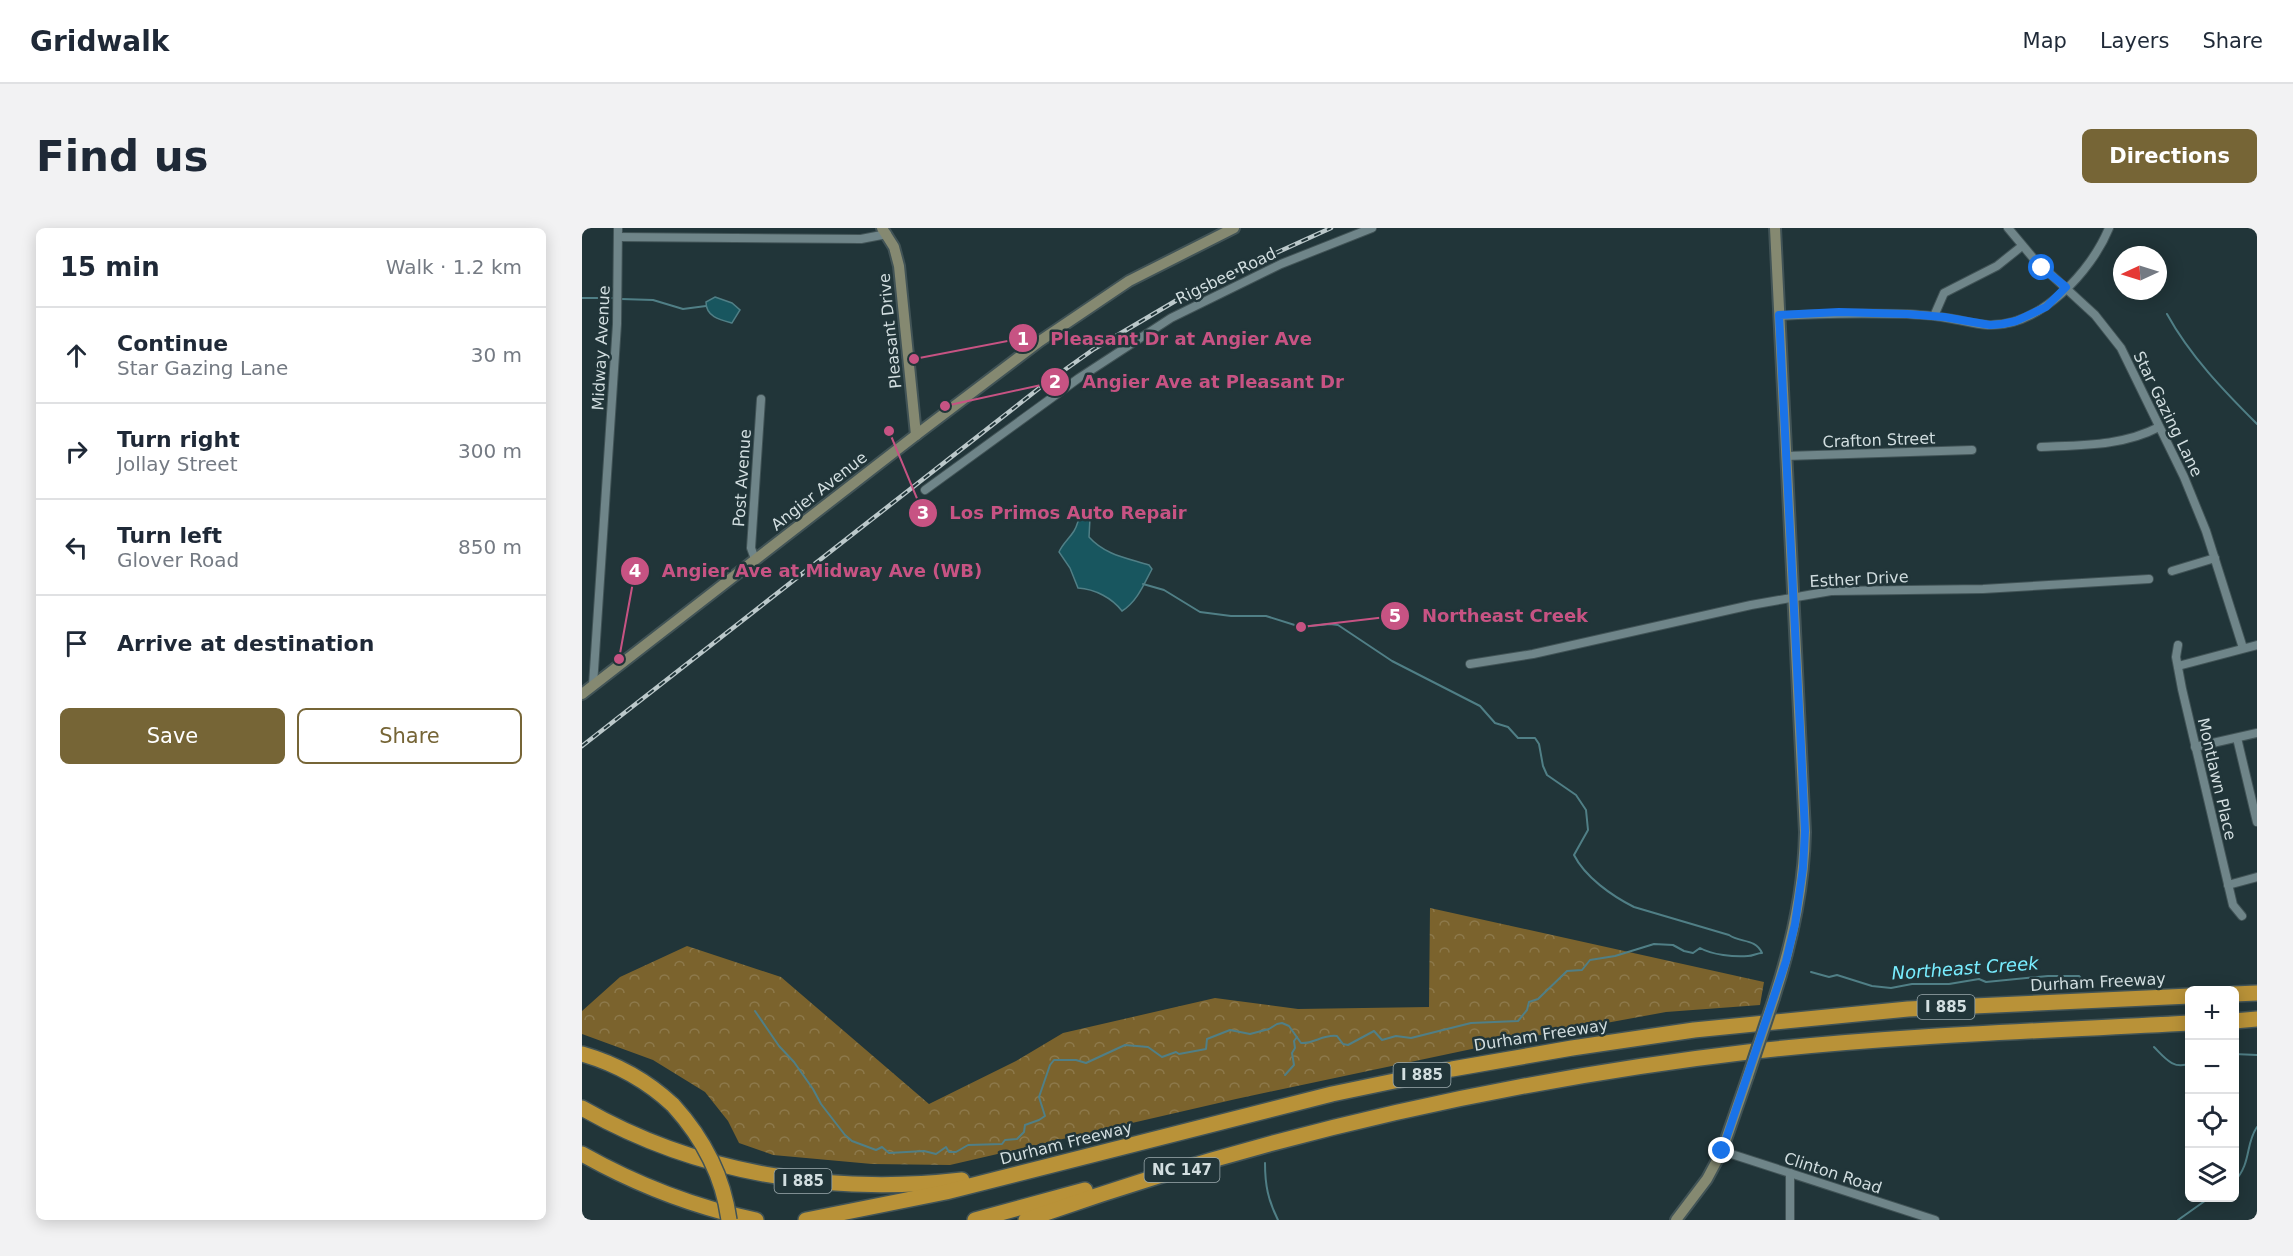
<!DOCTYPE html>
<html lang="en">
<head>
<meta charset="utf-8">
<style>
	body { margin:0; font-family:"DejaVu Sans",sans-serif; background:#f2f2f3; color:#1f2937 }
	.controls { position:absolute; right:18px; bottom:18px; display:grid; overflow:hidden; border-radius:9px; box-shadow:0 3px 15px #0003 }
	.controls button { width:54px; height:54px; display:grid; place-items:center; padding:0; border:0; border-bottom:2px solid #e0e1e3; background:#fff; color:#1f2937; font:30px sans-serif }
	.compass { position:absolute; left:1531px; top:18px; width:54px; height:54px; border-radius:50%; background:#fff; box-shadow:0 3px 15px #0003; rotate:266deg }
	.stop { position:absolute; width:18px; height:18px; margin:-14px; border:4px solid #1a73e8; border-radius:50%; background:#fff }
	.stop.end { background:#1a73e8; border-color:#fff; box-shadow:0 2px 6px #0008 }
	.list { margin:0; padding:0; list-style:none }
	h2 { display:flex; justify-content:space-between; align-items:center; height:78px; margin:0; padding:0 24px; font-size:26px }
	h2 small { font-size:20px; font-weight:400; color:#747a83 }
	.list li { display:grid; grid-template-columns:39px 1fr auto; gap:18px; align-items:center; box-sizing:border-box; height:96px; padding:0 24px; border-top:2px solid #e0e1e3 }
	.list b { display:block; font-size:22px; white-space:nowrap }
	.list p { margin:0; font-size:20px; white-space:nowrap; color:#747a83 }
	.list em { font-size:20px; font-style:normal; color:#747a83 }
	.actions { display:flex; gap:12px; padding:18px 24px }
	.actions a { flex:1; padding:14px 0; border:2px solid #766536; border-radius:9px; text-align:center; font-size:21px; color:#766536 }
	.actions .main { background:#766536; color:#fff }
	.icon { flex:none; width:33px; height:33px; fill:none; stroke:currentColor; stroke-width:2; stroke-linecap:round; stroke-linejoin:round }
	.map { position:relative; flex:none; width:1675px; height:992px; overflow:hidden; border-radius:9px }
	header { display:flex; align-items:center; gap:36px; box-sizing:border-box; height:84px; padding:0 30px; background:#fff; border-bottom:2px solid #e0e1e3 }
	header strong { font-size:28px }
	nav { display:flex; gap:33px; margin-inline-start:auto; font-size:21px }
	.intro { display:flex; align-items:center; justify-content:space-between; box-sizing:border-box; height:144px; padding:0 36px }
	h1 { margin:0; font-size:42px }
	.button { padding:15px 27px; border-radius:9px; background:#766536; color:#fff; font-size:21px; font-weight:700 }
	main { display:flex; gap:36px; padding:0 36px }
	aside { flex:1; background:#fff; border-radius:9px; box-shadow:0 3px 15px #0003 }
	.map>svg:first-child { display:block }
	.forest { fill:url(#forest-crowns) }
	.water { fill:#18565f; stroke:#507f86; stroke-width:1.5 }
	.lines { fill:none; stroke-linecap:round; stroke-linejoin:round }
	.stream { stroke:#507f86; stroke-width:2 }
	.street-casing { stroke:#415356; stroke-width:10 }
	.secondary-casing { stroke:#415356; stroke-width:14 }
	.highway-casing { stroke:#415356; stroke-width:18 }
	.street { stroke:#6f8589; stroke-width:8 }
	.secondary { stroke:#858971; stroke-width:10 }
	.highway { stroke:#b99238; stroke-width:15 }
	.rail-casing { stroke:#bbc8ca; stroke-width:4.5 }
	.rail { stroke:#213539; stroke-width:2; stroke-dasharray:7; stroke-linecap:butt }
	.secondary-bridge-casing { stroke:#415356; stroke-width:14; stroke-linecap:butt }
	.highway-bridge-casing { stroke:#415356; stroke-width:18; stroke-linecap:butt }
	.secondary-bridge { stroke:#858971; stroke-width:10 }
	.highway-bridge { stroke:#b99238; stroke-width:15 }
	.route { stroke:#1a73e8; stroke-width:8 }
	.labels { text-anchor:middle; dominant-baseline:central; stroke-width:5; stroke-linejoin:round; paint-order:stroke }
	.shield { fill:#213539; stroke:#9dabae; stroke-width:1.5 }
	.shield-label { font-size:15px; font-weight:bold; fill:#d2dee0 }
	.street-label { font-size:16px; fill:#d2dee0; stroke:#213539 }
	.water-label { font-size:18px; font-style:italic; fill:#78edff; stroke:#213539 }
	.leader { fill:none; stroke:#c75383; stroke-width:2 }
	.callout-dot { fill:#c75383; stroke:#213539; stroke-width:2 }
	.mark-label { font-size:18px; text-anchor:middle; font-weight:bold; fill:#fff }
	.callout-label { font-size:18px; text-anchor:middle; font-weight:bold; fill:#c75383; stroke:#213539; stroke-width:5; stroke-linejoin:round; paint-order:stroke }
</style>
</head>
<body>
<header>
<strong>Gridwalk</strong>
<nav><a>Map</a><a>Layers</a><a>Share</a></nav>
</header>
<div class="intro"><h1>Find us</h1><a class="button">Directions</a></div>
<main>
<aside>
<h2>15 min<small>Walk · 1.2 km</small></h2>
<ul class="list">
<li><svg class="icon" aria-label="ahead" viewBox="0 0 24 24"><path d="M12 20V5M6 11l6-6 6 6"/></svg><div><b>Continue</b><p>Star Gazing Lane</p></div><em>30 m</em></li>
<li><svg class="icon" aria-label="right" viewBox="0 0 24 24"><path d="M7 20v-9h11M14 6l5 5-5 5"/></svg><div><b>Turn right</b><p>Jollay Street</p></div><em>300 m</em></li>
<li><svg class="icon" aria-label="left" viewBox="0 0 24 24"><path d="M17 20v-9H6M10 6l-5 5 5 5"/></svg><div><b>Turn left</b><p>Glover Road</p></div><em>850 m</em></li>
<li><svg class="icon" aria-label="arrive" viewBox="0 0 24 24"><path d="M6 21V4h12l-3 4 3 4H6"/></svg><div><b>Arrive at destination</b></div></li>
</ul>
<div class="actions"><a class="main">Save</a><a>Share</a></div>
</aside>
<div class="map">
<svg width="1675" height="992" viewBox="0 0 1675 992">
	<defs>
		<pattern id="forest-crowns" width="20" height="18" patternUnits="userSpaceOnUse" patternTransform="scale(1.5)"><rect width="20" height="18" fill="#7b632d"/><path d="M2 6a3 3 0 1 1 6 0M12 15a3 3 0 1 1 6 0" fill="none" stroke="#8d794b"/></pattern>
	</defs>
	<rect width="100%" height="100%" fill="#213539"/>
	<path class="forest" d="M848,680L1182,754L1178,777L1084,784L937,811L654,871L368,937L290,936L191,927L157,915L146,893L123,864L71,832L0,806V783L38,749L105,718L199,749L347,876L434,833L481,805L633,770L716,781L847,779Z"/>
	<g class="water">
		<path d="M133,69L150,75L158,82L150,95C138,92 124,89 124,74Z"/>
		<path d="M505,283L508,290L507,309C523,327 545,330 567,337L570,341C562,356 555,374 540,383C530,370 513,361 496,360L488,340L477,324C481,315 487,311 492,303C496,297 496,290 500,284Z"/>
	</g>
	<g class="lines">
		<g class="stream">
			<path d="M0,70H33"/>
			<path d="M39,71L71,72L101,81L124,78"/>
			<path d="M1585,86C1608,128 1642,163 1675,196"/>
			<path d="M1229,744L1247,749L1255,747L1290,758L1309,760L1330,756H1367L1397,751L1404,754L1466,748H1497L1503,755"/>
			<path d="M173,783L197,818L212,834L231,861L239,876L263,907L270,913L294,922L300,919L307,925L342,923L354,926L364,919L367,924H374L386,917L420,916L423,912L435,911L442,904L443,897L457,892L463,888L457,869L468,837L472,832H494L504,835L543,817L566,819L580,829L594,824L597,826L624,821L625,811L648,802L668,806L687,801L695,796L700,795L707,798L719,815C732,816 741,806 755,808L761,816L766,817L792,803L800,812L814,808L829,810L889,795L936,793L945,782L947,774L956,771L985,743L1000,742L1008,732L1033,728L1072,716L1091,717L1102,723L1111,725L1118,720C1130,727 1152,729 1166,728C1171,728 1175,725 1180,725C1173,710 1158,715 1147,707L1052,679C1030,668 1003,649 992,627L1006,602L1004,582L994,567L965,547L961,538L957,516L953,510H936L926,499L913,495L898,478L810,433L756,397L748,396L719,399L684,388H649L618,384L582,362L561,356"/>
			<path d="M1572,819C1582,829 1592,843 1608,835"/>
			<path d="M1652,826L1675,827"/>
			<path d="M703,847L712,837L710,825L713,820L712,813L715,809"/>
			<path d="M683,935C683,957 686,972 696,992"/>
			<path d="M1652,954C1670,935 1663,916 1675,899"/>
			<path d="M1596,992L1627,970"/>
		</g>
		<g class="street-casing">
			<g id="street">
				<path d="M1426,0L1452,31L1513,87L1539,120L1602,249L1624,303L1661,420"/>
				<path d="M36,9L279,11L305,6"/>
				<path d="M1197,88C1240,85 1282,85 1325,86C1338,87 1352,87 1365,90C1379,92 1392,96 1406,97C1458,99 1509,44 1527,0"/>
				<path d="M1352,88L1362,65L1415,38L1440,18"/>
				<path d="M1459,219C1500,217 1541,218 1577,199"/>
				<path d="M1204,228L1390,222"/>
				<path d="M343,262L497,150L589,90L699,36L790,0"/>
				<path d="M173,331L169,320L179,171"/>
				<path d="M1590,343L1633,330"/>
				<path d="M1596,417L1594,429L1600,461L1651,677L1660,688"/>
				<path d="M888,436L951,426L1169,377L1249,363L1401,361L1567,351"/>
				<path d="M1596,438L1675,417"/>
				<path d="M11,457L35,96L36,0"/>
				<path d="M1655,510L1675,594"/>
				<path d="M1613,519L1675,505"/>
				<path d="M1646,657L1675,649"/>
				<path d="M1140,923L1353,992"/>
				<path d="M1208,945V992"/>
			</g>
		</g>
		<g class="secondary-casing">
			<g id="secondary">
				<path d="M300,0L312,19L317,38L334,207"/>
				<path d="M0,466L334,207L458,113L547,53L652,0"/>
				<path d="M1192,770C1210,715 1222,661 1223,604L1193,0"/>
				<path d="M1094,992L1125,951L1140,923L1166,848"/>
			</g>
		</g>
		<g class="highway-casing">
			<g id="highway">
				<path d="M1652,766L1675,765"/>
				<path d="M1652,793L1675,791"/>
				<path d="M0,826C35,836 64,852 91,877"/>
				<path d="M0,880C115,946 249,967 380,952"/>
				<path d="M0,926C55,957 112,979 174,992"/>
				<path d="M224,992L364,964L750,866L870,841L990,820L1112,802L1326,781L1608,768"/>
				<path d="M393,992L503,962"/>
				<path d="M444,992C680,908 925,852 1174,823C1318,807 1463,803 1608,795"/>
			</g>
		</g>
		<use href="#street" class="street"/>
		<use href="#secondary" class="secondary"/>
		<use href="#highway" class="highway"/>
		<g class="rail-casing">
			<path id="rail" d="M0,518L460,158L512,121L612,62L749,0"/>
		</g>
		<use href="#rail" class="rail"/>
		<g class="secondary-bridge-casing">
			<path id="secondary-bridge" d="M1166,848L1192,770"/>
		</g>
		<g class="highway-bridge-casing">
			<path id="highway-bridge" d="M91,877C121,910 141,947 147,992"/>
		</g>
		<use href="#secondary-bridge" class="secondary-bridge"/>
		<use href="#highway-bridge" class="highway-bridge"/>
	</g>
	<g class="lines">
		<path class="route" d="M1140,923L1204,733L1213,696L1221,640L1223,603L1219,519L1197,87L1257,84L1325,86L1362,89L1408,97L1420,96L1434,93L1464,79L1484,59L1460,40"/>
	</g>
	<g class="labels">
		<g class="shield">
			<rect x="1335.5" y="767" width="57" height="24" rx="4.5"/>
			<rect x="811.5" y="835" width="57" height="24" rx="4.5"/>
			<rect x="562.5" y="930" width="75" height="24" rx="4.5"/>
			<rect x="192.5" y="941" width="57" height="24" rx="4.5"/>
		</g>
		<g class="shield-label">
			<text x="1364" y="779">I 885</text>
			<text x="840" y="847">I 885</text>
			<text x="600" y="942">NC 147</text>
			<text x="221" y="953">I 885</text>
		</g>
		<g class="street-label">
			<text transform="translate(644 48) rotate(-26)">Rigsbee Road</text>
			<text transform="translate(308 103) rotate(-96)">Pleasant Drive</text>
			<text transform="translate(19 120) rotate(-87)">Midway Avenue</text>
			<text transform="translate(1586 186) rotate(64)">Star Gazing Lane</text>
			<text transform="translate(1297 212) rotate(-2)">Crafton Street</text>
			<text transform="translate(160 250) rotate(-86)">Post Avenue</text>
			<text transform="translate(237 263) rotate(-38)">Angier Avenue</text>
			<text transform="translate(1277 351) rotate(-3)">Esther Drive</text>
			<text transform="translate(1635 551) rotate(77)">Montlawn Place</text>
			<text transform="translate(1516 754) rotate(-3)">Durham Freeway</text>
			<text transform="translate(959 807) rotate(-9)">Durham Freeway</text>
			<text transform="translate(484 915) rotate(-14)">Durham Freeway</text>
			<text transform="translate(1251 945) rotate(18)">Clinton Road</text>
		</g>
		<g class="water-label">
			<text transform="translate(1383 740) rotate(-4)">Northeast Creek</text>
		</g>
	</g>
	<path class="leader" d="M332 131L441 110M363 178L473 154M307 203L341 285M37 431L53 343M719 399L813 388"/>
	<g class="callout-dot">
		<circle cx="332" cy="131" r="6"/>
		<circle cx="363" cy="178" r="6"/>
		<circle cx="307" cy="203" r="6"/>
		<circle cx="37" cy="431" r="6"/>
		<circle cx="719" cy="399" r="6"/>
		<circle cx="441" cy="110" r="15"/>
		<circle cx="473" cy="154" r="15"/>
		<circle cx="341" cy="285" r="15"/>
		<circle cx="53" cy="343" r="15"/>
		<circle cx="813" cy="388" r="15"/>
	</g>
	<g class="mark-label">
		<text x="441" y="117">1</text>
		<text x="473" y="160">2</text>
		<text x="341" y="291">3</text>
		<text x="53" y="349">4</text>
		<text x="813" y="394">5</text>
	</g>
	<g class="callout-label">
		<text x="599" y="117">Pleasant Dr at Angier Ave</text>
		<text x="631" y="160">Angier Ave at Pleasant Dr</text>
		<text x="486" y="291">Los Primos Auto Repair</text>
		<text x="240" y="349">Angier Ave at Midway Ave (WB)</text>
		<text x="923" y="394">Northeast Creek</text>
	</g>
</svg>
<div class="controls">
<button>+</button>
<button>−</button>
<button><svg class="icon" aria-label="locate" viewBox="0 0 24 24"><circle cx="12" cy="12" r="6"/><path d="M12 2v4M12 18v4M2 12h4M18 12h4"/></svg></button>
<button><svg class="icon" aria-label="layers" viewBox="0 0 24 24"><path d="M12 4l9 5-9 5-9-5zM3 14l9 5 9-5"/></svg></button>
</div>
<svg class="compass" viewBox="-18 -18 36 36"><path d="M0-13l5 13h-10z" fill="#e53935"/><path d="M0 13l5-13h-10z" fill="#747a83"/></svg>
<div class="stop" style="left:1460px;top:40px"></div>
<div class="stop end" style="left:1140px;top:923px"></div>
</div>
</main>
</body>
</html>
